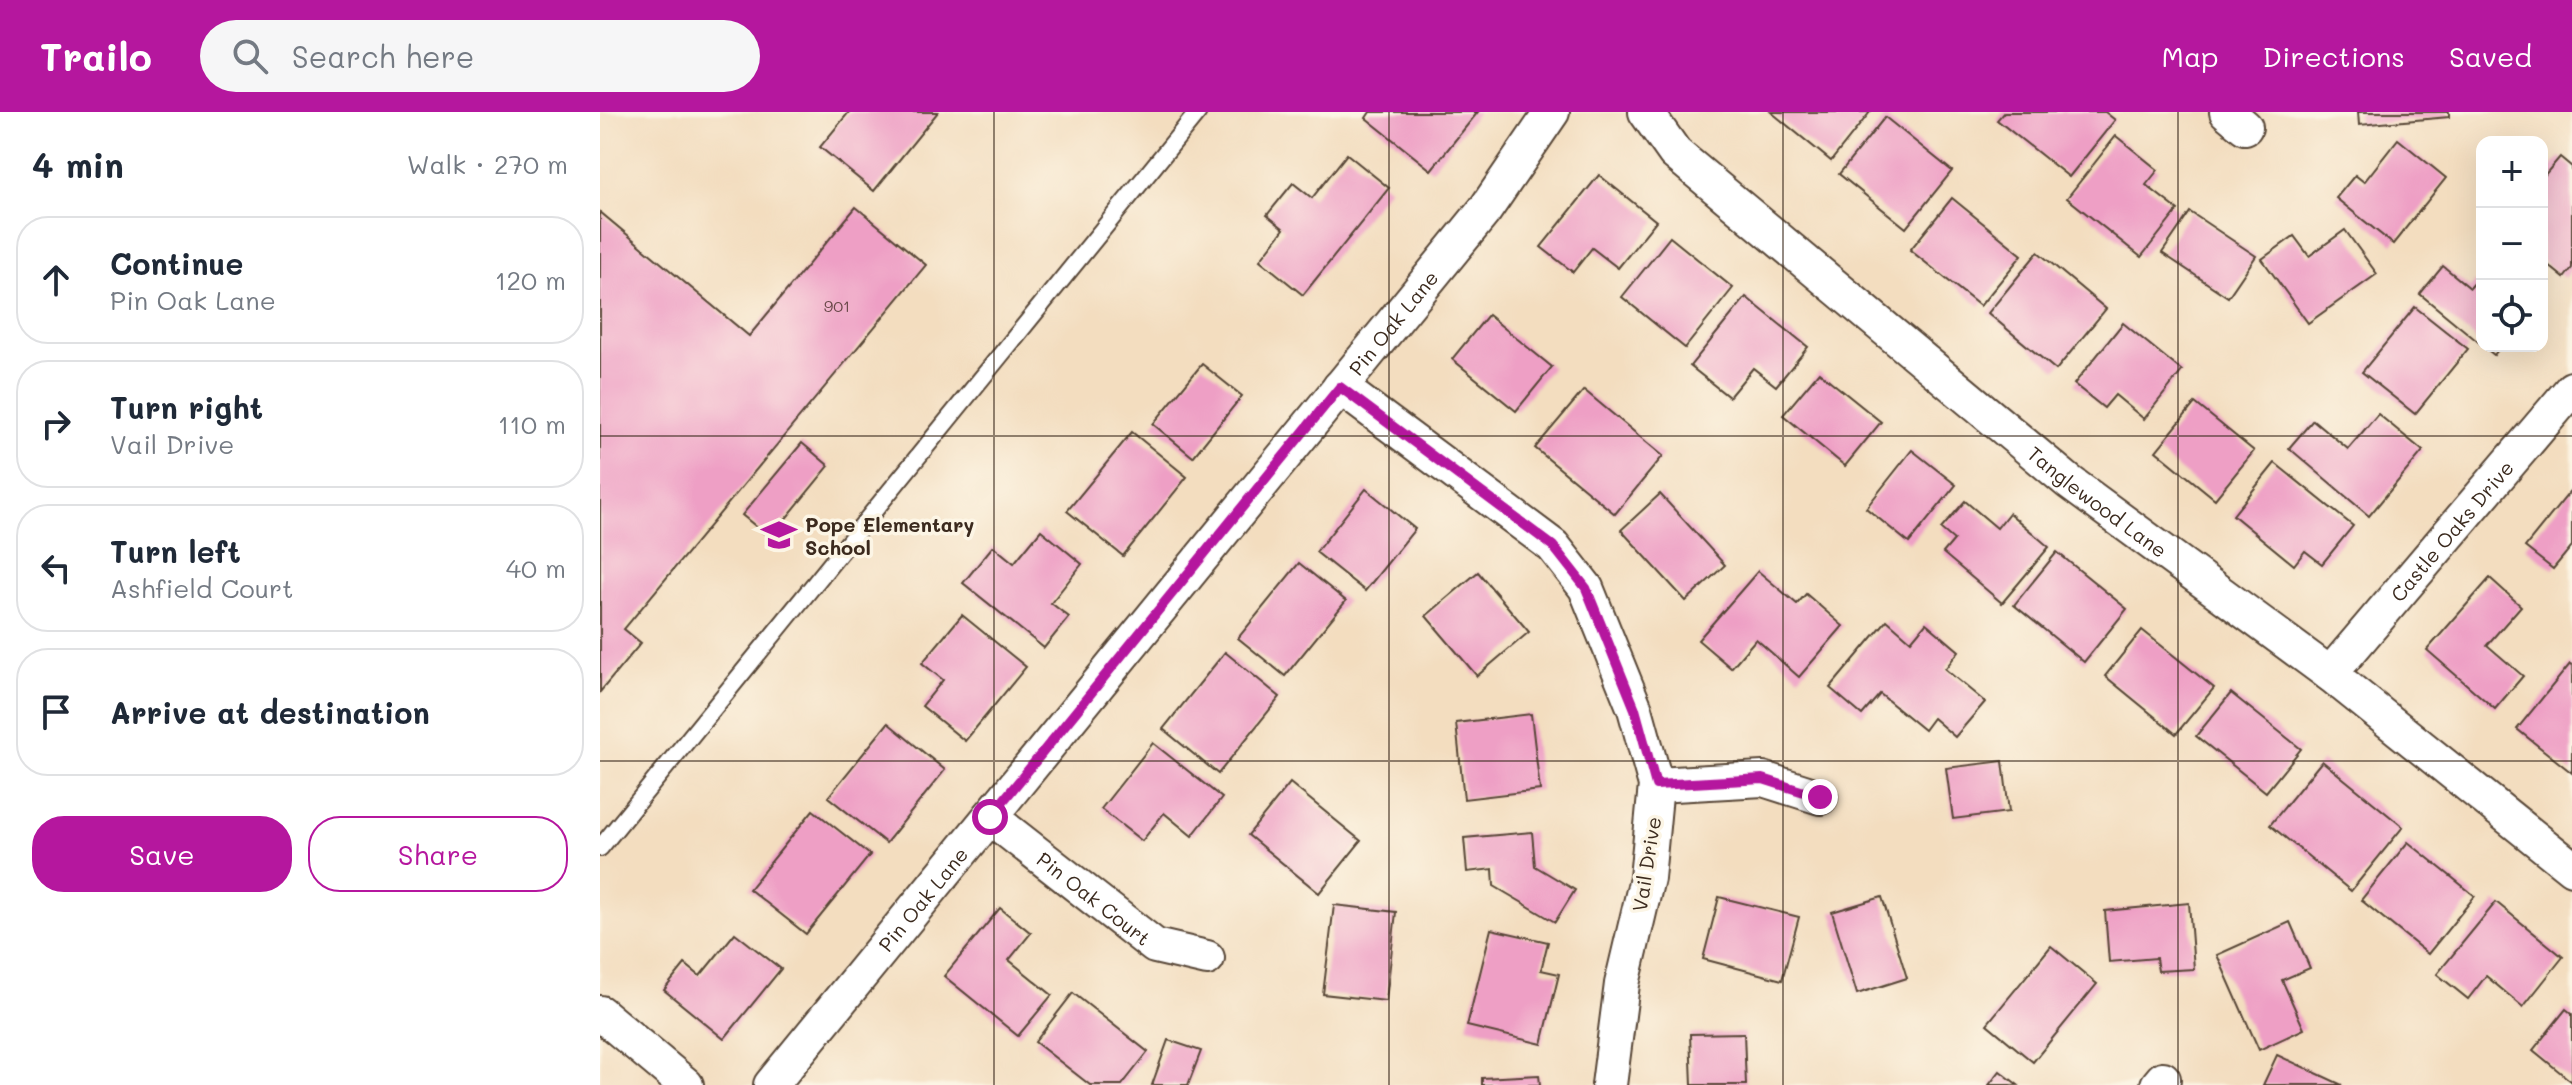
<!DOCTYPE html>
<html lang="en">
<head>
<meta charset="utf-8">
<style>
	body { margin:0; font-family:Mali,sans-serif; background:#f6f6f7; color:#1f2937 }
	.controls { position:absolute; right:24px; top:24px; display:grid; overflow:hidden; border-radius:16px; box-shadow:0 8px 32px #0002 }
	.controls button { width:72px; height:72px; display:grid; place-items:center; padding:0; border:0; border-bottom:2px solid #e0e1e3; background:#fff; color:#1f2937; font:40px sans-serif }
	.stop { position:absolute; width:24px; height:24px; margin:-18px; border:6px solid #b5179e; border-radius:50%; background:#fff }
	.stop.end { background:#b5179e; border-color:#fff; box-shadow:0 2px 8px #0008 }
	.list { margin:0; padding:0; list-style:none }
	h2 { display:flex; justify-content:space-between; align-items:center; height:104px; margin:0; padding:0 32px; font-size:34px }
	h2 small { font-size:26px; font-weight:400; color:#747a83 }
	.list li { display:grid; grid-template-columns:52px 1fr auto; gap:24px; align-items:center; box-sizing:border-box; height:128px; margin:0 16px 16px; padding:0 16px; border:2px solid #e0e1e3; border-radius:32px }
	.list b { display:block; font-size:30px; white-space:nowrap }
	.list p { margin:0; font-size:26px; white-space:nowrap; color:#747a83 }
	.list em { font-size:26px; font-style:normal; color:#747a83 }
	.actions { display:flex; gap:16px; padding:24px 32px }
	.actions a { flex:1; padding:18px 0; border:2px solid #b5179e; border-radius:32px; text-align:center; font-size:28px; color:#b5179e }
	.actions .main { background:#b5179e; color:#fff }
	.icon { flex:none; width:44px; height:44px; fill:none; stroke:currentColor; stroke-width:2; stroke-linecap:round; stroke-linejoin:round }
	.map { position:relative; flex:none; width:1972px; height:973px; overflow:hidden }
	header { display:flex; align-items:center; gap:48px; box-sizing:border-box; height:112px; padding:0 40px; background:#b5179e; color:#fff }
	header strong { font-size:38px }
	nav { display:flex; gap:44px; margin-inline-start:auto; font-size:28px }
	.search { width:560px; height:72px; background:#f6f6f7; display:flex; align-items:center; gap:20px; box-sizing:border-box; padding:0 28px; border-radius:44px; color:#747a83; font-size:30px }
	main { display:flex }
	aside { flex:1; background:#fff }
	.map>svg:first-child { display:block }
	.building { fill:#ee9fc5 }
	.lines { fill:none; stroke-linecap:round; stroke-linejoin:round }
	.lane-casing { stroke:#574536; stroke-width:20 }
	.street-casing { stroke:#574536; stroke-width:38 }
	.lane { stroke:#fff; stroke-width:16 }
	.street { stroke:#fff; stroke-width:34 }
	.route { stroke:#b5179e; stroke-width:10 }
	.grid { fill:none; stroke:#3b2a1e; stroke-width:2; stroke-opacity:0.55 }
	.labels { text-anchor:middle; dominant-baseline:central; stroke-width:7; stroke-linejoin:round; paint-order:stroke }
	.number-label { font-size:16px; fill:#684748 }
	.street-label { font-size:20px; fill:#3b2a1e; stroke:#fcf5e5 }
	.poi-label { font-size:20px; font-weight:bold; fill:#3b2a1e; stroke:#fcf5e5; text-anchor:start }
</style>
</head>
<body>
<header>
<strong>Trailo</strong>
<div class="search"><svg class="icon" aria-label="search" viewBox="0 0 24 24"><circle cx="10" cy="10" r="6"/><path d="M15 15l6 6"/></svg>Search here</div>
<nav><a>Map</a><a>Directions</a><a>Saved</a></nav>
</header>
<main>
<aside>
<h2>4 min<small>Walk · 270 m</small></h2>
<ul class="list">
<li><svg class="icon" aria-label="ahead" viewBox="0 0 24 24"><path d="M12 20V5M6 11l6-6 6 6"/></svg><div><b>Continue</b><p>Pin Oak Lane</p></div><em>120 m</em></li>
<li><svg class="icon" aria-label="right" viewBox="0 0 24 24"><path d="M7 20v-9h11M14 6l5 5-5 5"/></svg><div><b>Turn right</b><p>Vail Drive</p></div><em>110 m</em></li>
<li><svg class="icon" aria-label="left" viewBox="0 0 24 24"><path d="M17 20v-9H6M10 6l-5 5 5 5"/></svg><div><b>Turn left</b><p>Ashfield Court</p></div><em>40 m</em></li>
<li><svg class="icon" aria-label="arrive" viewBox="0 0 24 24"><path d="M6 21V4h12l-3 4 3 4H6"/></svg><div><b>Arrive at destination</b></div></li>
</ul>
<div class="actions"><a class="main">Save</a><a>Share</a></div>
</aside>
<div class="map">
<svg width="1972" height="973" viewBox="0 0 1972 973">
	<rect width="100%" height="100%" fill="#fcf5e5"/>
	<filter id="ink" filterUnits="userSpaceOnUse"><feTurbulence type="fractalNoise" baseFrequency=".0125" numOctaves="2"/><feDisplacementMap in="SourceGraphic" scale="16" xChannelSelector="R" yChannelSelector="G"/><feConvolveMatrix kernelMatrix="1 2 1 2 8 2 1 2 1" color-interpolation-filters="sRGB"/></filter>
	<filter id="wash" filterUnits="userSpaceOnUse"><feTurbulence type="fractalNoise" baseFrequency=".006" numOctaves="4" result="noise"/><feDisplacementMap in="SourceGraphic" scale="32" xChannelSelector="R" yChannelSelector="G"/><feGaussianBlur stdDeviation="1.8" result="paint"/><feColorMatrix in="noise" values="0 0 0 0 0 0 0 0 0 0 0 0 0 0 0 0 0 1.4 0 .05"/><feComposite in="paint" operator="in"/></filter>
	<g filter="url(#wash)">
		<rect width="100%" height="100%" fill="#f3ddbf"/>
		<g id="blocks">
			<g class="building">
				<path d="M249,0H338L274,79L220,35Z"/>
				<path d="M770,0H878L831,58L766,6Z"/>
				<path d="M1171,0H1270L1231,49Z"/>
				<path d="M1404,0H1505L1515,8L1469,65L1397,8Z"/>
				<path d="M1758,0H1849V5L1759,13Z"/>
				<path d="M1285,5L1352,59L1306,116L1239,62Z"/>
				<path d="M1516,24L1558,58L1546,73L1578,98L1541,145L1467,86Z"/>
				<path d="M1798,27L1846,66L1793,132L1736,86L1755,63L1764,70Z"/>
				<path d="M747,42L789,76L703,183L660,148L684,117L667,103L693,71L712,86Z"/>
				<path d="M1960,45L1972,55V156L1964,166L1942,148V66Z"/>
				<path d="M999,63L1056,109L1018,156L992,136L973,160L941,135Z"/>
				<path d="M1352,86L1422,143L1380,194L1310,138Z"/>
				<path d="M256,95L326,153L24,517L41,531L0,580V100L149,224Z"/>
				<path d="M1590,100L1656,144L1628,185L1562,141Z"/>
				<path d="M1745,118L1777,162L1708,211L1662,147L1694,124L1709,144Z"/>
				<path d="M1070,125L1133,176L1085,236L1022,185Z"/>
				<path d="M1438,140L1506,197L1456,258L1388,201Z"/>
				<path d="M1843,154L1870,176L1882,162V233L1820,182Z"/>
				<path d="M1146,185L1208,235L1176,274L1153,256L1129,285L1090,254Z"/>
				<path d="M1815,195L1868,237L1815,302L1762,260Z"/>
				<path d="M888,203L952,255L916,299L852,247Z"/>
				<path d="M1523,211L1582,259L1544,307L1515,283L1504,296L1474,272Z"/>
				<path d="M1883,234H1901L1894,243Z"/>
				<path d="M602,252L642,284L593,345L553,312Z"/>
				<path d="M1219,260L1281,310L1245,354L1183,303Z"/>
				<path d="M984,278L1063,344L1015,402L935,336Z"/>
				<path d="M1595,291L1654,339L1615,387L1556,339Z"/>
				<path d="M1778,302L1823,339L1769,404L1689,336L1713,308L1748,337Z"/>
				<path d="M532,320L587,365L523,444L467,399Z"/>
				<path d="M202,331L229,354L170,426L142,403Z"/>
				<path d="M1312,338L1356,373L1309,431L1266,396Z"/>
				<path d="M1675,351L1753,414L1722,452L1705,439L1694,453L1633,403Z"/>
				<path d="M766,377L815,417L765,479L716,440Z"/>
				<path d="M1972,377V434L1953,457L1925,435Z"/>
				<path d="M1060,382L1125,453L1086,489L1021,418Z"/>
				<path d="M1365,389L1397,416L1409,401L1449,435L1402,491L1343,441L1354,428L1341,417Z"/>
				<path d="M441,418L482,452L451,491L469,505L444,536L363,471L393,434L414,451Z"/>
				<path d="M1457,440L1527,497L1484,550L1414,493Z"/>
				<path d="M699,451L746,489L685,564L638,526Z"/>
				<path d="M1158,459L1197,492L1206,482L1243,514L1199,565L1156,527L1131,556L1098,528Z"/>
				<path d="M878,460L929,520L877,564L826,504Z"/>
				<path d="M1890,466L1921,494L1887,533L1923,564L1895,597L1827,538Z"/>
				<path d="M362,503L426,555L365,629L322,594L343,568L322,551Z"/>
				<path d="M1287,508L1311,529L1326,511L1359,539L1345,557L1385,590L1355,625L1333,606L1324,618L1280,582L1262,603L1230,576Z"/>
				<path d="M1542,518L1614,576L1576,622L1505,564Z"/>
				<path d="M625,540L680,585L618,662L563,617Z"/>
				<path d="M1970,552L1972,553V661L1917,617Z"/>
				<path d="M1631,581L1701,637L1666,680L1596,624Z"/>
				<path d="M931,602L940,678L864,687L856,611Z"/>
				<path d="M288,611L345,658L286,731L228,685Z"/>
				<path d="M553,631L622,686L592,724L564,701L542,729L501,697Z"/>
				<path d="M1403,649L1409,700L1353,707L1346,656Z"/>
				<path d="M1722,649L1803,715L1751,779L1670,713Z"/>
				<path d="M690,671L761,729L719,781L648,723Z"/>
				<path d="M213,698L270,743L206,822L149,777Z"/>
				<path d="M932,720L935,754L975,778L955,810L894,774L893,757L867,760L864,726Z"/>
				<path d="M1808,730L1875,784L1828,842L1761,788Z"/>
				<path d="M1119,785L1199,805L1182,868L1103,847Z"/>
				<path d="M1282,785L1307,866L1257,882L1232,800Z"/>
				<path d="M1896,790L1963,845L1923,895L1886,864L1868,887L1837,862Z"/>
				<path d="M1589,791L1594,857L1558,859L1556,846L1509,850L1505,799Z"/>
				<path d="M734,793L796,800L786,889L723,882Z"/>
				<path d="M400,796L431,821L409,848L452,883L418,924L344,864Z"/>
				<path d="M1690,810L1710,856L1682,868L1704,917L1659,938L1617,843Z"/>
				<path d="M891,817L948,830L941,858L959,862L942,932L867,914Z"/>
				<path d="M135,821L181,857L124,927L64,878L85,852L100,864Z"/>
				<path d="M1451,834L1497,872L1433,950L1387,912Z"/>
				<path d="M473,881L548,940L522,973H490L435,930Z"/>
				<path d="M1966,897L1972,902V970L1933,938Z"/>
				<path d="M1144,921L1146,973H1092L1090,922Z"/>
				<path d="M568,928L601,939L588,973H552Z"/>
				<path d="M1677,943L1742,973H1663Z"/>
				<path d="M1400,959L1418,973H1389Z"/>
				<path d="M939,963L940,973H882V966Z"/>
			</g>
		</g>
	</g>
	<g filter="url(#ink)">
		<use href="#blocks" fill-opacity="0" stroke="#574536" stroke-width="2"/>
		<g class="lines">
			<g class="lane-casing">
				<path id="lane" d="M0,736L598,0"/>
			</g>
			<g class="street-casing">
				<g id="street">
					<path id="s1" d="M1046,0L1075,41L1469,370L1730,562L1972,756"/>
					<path d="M1627,0L1645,15"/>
					<path d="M740,275L953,434L986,476L1035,597L1056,673L1047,766L1022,872L1009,973"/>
					<path id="s2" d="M1730,562L1972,277"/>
					<path d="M1056,673L1163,667L1220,685"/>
					<path id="s3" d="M390,705L555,834L607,846"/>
					<path d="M0,901L86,973"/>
					<path id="s4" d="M171,973L885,98L952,0"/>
					<path d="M1558,973L1563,967"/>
				</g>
			</g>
			<use href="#lane" class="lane"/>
			<use href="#street" class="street"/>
		</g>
	</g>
	<g class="lines" filter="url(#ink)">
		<path class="route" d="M390,705L740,275L953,434L986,476L1035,597L1056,673L1163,667L1220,685"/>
	</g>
	<path class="grid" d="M394,0V973M789,0V973M1183,0V973M1578,0V973M0,324H1972M0,649H1972"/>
	<defs>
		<g id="school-bare" transform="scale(2.76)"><path d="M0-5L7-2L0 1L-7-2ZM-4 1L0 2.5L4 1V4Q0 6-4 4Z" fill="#b5179e" stroke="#fcf5e5" stroke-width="2.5" paint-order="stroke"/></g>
	</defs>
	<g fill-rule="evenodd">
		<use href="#school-bare" x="179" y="423"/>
	</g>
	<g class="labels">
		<g class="number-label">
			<text x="237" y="193">901</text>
		</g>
		<g class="street-label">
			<text stroke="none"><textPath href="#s4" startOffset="984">Pin Oak Lane</textPath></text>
			<text stroke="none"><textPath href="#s1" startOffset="598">Tanglewood Lane</textPath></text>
			<text stroke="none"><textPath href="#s2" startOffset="188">Castle Oaks Drive</textPath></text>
			<text transform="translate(1046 752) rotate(-81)">Vail Drive</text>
			<text stroke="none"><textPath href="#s3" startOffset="132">Pin Oak Court</textPath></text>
			<text stroke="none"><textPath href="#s4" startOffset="240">Pin Oak Lane</textPath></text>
		</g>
		<g class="poi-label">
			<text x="205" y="412">Pope Elementary<tspan x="205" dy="23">School</tspan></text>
		</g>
	</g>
</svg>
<div class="controls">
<button>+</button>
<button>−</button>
<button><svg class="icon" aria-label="locate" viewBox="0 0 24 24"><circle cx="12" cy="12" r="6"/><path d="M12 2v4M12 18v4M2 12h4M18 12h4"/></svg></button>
</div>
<div class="stop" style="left:390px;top:705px"></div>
<div class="stop end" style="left:1220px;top:685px"></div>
</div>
</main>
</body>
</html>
